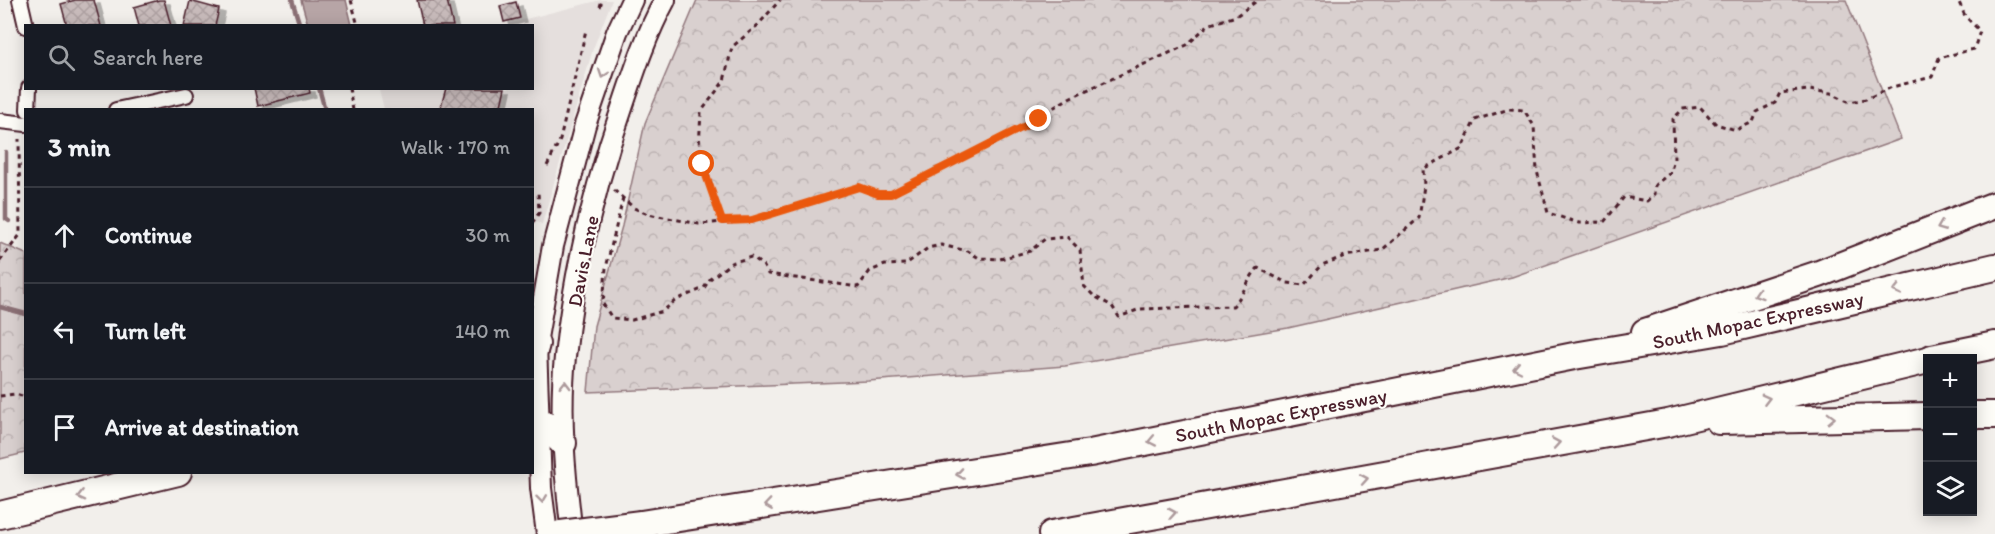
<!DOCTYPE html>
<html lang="en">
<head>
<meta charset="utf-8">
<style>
	body { margin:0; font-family:Itim,sans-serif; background:#242831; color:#f1f3f6 }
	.controls { position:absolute; right:18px; bottom:18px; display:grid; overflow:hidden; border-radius:0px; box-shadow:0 3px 15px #0003 }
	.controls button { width:54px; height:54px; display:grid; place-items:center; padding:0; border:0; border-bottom:2px solid #363941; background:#171b24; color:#f1f3f6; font:30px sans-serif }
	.stop { position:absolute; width:18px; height:18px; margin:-14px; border:4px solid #ea580c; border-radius:50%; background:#fff }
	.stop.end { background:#ea580c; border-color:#fff; box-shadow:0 2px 6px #0008 }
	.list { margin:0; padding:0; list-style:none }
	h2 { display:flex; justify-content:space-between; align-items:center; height:78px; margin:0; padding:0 24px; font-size:26px }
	h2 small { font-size:20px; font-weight:400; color:#9ea1a6 }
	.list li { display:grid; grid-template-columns:39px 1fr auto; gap:18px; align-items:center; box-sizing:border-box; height:96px; padding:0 24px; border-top:2px solid #363941 }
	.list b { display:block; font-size:22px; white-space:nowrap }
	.list em { font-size:20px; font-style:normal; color:#9ea1a6 }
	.icon { flex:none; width:33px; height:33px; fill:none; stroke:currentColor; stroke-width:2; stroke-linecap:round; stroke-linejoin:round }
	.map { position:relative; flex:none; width:1995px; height:534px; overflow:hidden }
	.search { position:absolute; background:#171b24; box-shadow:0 3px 15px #0003; left:24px; top:24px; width:510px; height:66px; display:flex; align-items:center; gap:15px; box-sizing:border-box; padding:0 21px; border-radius:0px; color:#9ea1a6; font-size:22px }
	.panel { position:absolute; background:#171b24; box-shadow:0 3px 15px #0003; left:24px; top:108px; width:510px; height:366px; border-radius:0px }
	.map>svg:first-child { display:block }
	.built { fill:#e5dfdd }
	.park { fill:url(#park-crowns); stroke:#92787d; stroke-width:1.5 }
	.water { fill:#b7a5a6; stroke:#8b6f75; stroke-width:1.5 }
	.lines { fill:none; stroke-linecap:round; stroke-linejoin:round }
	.stream { stroke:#8b6f75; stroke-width:4.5 }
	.building { fill:url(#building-cross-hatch); stroke:#4a1f2b; stroke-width:1.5; filter:url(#shadow) }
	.street-casing { stroke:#4a1f2b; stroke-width:18 }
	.secondary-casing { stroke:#4a1f2b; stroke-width:24 }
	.highway-casing { stroke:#4a1f2b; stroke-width:30 }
	.path { stroke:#4a1f2b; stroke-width:3; stroke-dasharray:4.5 4.5; stroke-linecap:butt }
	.street { stroke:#fdfcf7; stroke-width:14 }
	.secondary { stroke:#fdfcf7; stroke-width:20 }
	.highway { stroke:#fdfcf7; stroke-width:26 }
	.highway-bridge-casing { stroke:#4a1f2b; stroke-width:30; stroke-linecap:butt }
	.highway-bridge { stroke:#fdfcf7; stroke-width:26 }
	.oneway { stroke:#ac999b }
	.route { stroke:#ea580c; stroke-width:8 }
	.labels { text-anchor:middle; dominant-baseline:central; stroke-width:4.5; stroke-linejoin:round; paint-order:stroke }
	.street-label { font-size:20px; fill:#4a1f2b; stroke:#fdfcf7 }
</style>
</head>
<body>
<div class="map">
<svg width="1995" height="534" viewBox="0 0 1995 534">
	<defs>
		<pattern id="park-crowns" width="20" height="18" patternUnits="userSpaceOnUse" patternTransform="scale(1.5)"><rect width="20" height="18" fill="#d9d0cf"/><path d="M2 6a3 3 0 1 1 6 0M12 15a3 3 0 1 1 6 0" fill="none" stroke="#bcb2b2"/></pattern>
		<pattern id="building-cross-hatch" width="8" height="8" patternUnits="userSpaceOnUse" patternTransform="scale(1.5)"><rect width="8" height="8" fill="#c8bbbb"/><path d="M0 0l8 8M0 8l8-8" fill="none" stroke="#ada0a1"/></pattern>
		<filter id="shadow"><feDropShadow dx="6" dy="4" stdDeviation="0" flood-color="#0004"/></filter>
	</defs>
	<rect width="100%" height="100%" fill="#f2efeb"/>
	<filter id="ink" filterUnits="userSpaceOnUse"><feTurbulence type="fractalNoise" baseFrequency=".0167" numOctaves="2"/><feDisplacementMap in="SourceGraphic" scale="12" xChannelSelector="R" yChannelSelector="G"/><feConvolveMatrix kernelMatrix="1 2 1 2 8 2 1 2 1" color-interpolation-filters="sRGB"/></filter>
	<g filter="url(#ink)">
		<path class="built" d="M601,0H612L593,49L542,224L533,221L532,110L384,109L379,89L532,88V26L502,25Z"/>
		<g class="park">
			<path d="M697,0H1846L1901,139L1512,277L1288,328L1065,366L868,381L588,392L594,326L622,226L645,123Z"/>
			<path d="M0,243L26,254L25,453L0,459Z"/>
		</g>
		<path class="water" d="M301,0H346L352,25H308Z"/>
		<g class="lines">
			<g class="stream">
				<path d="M292,0L300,26"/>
				<path d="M319,88L325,110"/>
				<path d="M6,152V219L9,221"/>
				<path d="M0,307L26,314"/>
			</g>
		</g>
		<g class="building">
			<path d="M75,0H94L101,26H67L61,4Z"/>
			<path d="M159,0H164L171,26H139L134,7Z"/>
			<path d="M417,0H447L453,26H423Z"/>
			<path d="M190,1L219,9L215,26H184Z"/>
			<path d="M516,2L520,18L504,22L500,6Z"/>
			<path d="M254,88H309L310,93L258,106Z"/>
			<path d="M446,88H505L500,110H440Z"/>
		</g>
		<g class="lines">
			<g class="street-casing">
				<g id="street">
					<path d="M20,0L26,26"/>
					<path d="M28,110L29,88"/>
					<path d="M116,110L186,95"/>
					<path d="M0,121L26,124"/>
				</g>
			</g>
			<g class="secondary-casing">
				<g id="secondary">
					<path d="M547,534L541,488L536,344L553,246L585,125L617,32L632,0"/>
					<path d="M572,534C565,476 559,416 565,357C574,272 595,185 623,105C635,69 647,33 665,0"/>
				</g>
			</g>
			<g class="highway-casing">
				<g id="highway">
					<path d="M1645,332L1819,274L1995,205"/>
					<path d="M532,358L536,344"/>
					<path d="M1932,358L1995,345"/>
					<path d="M1972,415H1995"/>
					<path d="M532,420L545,424L563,443"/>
					<path d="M1719,421L1928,416"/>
					<path d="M0,515L178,472"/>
					<path d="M641,524L1090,453L1574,356L1722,331L1995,267"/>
					<path d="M1052,534L1668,423L1928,360"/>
				</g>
			</g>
			<g class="path">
				<path d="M351,0L358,26"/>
				<path d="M600,7L602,0"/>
				<path d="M349,88L353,110"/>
				<path d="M221,109L222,110"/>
				<path d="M547,166L560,140L586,30"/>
				<path d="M614,190L634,208L648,214L699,224L752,220L859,187L877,194H892L1011,134L1069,98L1187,45L1208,25L1236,16L1258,0"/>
				<path d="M623,198L606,268L603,304L612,318L632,320L663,311L676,300L704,288L710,279L731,263L751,257L763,265L768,274L858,287L870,271L885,265L906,264L928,248L941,245L968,251L979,258L1000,259L1030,251L1045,239L1067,237L1080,250L1084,286L1094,296L1112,306L1119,317L1140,309L1233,306C1244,294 1247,280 1258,268L1287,283L1304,285L1322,265L1345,256L1382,250L1419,218L1424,186L1423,169L1462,148L1475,120L1509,109L1524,110L1534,126L1537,171L1548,213L1579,223L1604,222L1624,197L1647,201L1654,194L1655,185L1670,173L1674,160L1673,119L1683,109L1700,107L1716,124L1736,130L1753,122L1757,112L1775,103L1780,93L1808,90L1831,93L1850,102L1866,99L1892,87L1932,77L1939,58L1974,49L1980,31L1965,16L1958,0"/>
				<path d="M722,221L699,147L701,112L724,81L732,47L758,25L780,0"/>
				<path d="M532,223L539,213L538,191"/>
				<path d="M0,261L20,235L19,139"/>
				<path d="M0,396L15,394L26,397"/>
			</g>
			<use href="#street" class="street"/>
			<use href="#secondary" class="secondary"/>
			<use href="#highway" class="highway"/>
			<g class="highway-bridge-casing">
				<path id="highway-bridge" d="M561,534L641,524"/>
			</g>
			<use href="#highway-bridge" class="highway-bridge"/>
		</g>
		<defs><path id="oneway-chevron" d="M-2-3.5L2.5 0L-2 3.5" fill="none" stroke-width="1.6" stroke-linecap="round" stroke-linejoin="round" transform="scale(1.5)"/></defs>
		<g class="oneway">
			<use href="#oneway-chevron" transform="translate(603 74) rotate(109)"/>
			<use href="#oneway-chevron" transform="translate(1941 227) rotate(158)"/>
			<use href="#oneway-chevron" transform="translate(1897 290) rotate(167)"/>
			<use href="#oneway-chevron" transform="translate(1758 294) rotate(162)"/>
			<use href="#oneway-chevron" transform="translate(1517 368) rotate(168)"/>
			<use href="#oneway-chevron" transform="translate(565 385) rotate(-89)"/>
			<use href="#oneway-chevron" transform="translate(1766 399) rotate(-14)"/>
			<use href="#oneway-chevron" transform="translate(1831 418) rotate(-2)"/>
			<use href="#oneway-chevron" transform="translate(1152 441) rotate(169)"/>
			<use href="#oneway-chevron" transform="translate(1556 443) rotate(-10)"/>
			<use href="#oneway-chevron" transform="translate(960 474) rotate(171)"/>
			<use href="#oneway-chevron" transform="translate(1364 479) rotate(-10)"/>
			<use href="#oneway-chevron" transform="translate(81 496) rotate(166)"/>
			<use href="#oneway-chevron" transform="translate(542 499) rotate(83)"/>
			<use href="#oneway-chevron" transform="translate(768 505) rotate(172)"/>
			<use href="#oneway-chevron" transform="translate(1172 513) rotate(-10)"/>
		</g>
	</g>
	<g class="lines" filter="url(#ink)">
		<path class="route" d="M702,164L722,221L752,220L859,187L878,194H891L1039,119"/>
	</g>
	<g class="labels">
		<g class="street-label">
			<text transform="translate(583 261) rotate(-79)">Davis Lane</text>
			<text transform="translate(1758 320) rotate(-12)">South Mopac Expressway</text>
			<text transform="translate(1281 415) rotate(-11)">South Mopac Expressway</text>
		</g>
	</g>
</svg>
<div class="controls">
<button>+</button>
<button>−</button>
<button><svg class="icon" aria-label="layers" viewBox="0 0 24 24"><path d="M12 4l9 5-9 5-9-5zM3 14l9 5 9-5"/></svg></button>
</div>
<div class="stop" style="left:702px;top:164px"></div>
<div class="stop end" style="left:1039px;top:119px"></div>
<div class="search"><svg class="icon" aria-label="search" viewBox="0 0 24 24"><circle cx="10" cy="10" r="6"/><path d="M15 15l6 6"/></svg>Search here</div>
<section class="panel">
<h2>3 min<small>Walk · 170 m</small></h2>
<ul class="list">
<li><svg class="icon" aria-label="ahead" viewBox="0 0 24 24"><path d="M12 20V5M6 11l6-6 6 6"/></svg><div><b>Continue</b></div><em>30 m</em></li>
<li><svg class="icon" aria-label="left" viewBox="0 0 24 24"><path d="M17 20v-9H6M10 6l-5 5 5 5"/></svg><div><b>Turn left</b></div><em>140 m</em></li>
<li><svg class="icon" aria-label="arrive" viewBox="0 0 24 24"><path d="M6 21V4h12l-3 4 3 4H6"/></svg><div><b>Arrive at destination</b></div></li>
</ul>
</section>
</div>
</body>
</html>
